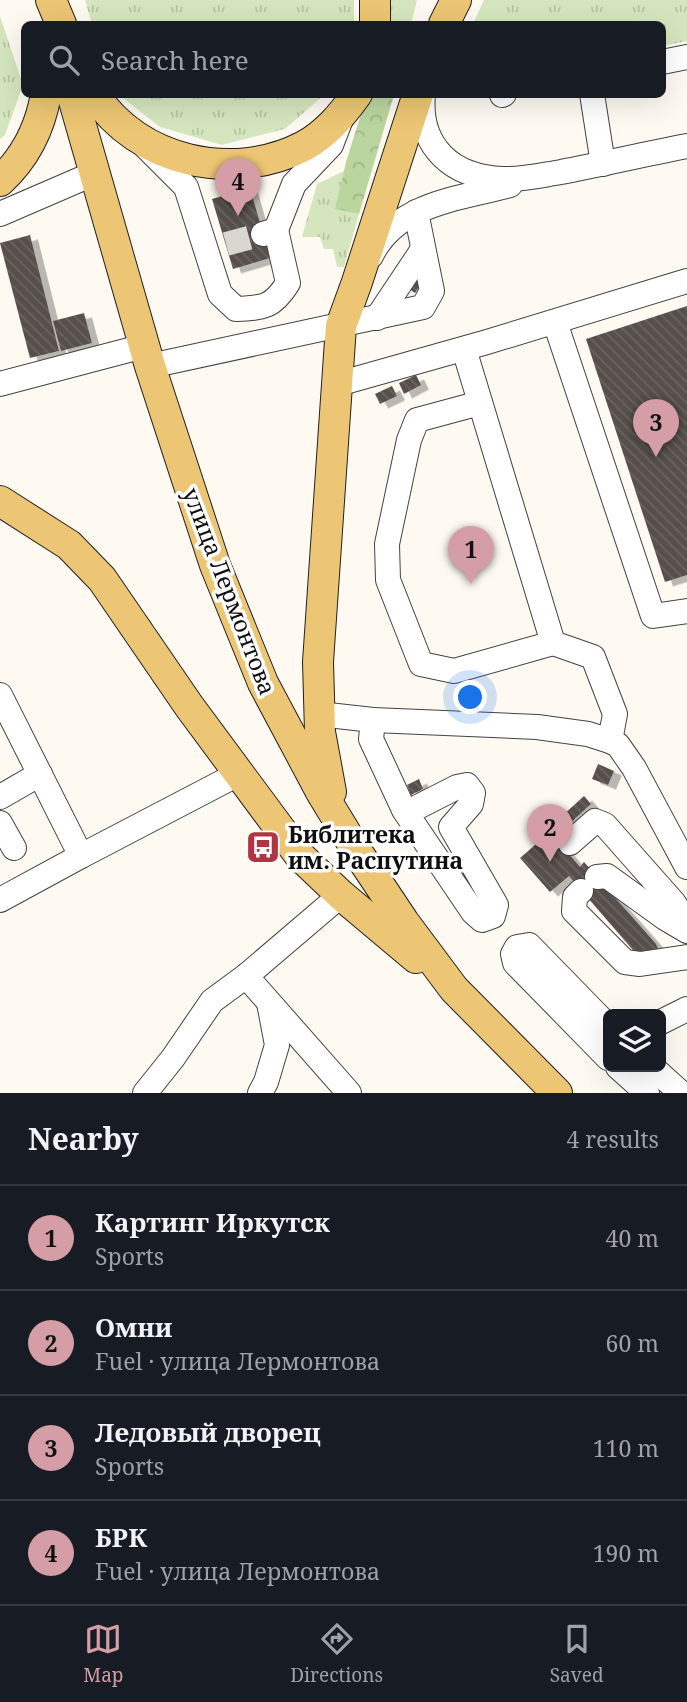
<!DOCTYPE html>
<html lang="en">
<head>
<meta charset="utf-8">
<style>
	body { margin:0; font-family:"Noto Serif",serif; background:#20242c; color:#f1f3f6 }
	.controls { position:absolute; right:21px; bottom:21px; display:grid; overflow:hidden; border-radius:10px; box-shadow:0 7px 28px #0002 }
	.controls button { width:63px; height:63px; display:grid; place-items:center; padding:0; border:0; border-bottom:2px solid #363941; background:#171b24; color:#f1f3f6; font:35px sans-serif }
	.you { position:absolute; left:471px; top:698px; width:24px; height:24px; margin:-18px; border:5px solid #fff; border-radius:50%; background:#1a73e8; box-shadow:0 0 0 10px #1a73e833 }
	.badge { display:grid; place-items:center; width:46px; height:46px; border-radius:50%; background:#d59da5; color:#111; font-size:23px; font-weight:700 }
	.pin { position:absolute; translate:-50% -58px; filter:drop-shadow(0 2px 4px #0008) }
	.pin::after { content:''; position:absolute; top:37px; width:24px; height:21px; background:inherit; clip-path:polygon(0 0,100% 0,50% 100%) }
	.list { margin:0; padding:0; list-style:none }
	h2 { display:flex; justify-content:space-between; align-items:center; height:91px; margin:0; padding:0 28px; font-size:30px }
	h2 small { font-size:23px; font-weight:400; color:#9ea1a6 }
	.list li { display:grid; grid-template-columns:46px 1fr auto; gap:21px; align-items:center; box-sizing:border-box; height:105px; padding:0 28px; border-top:2px solid #363941 }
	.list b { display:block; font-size:26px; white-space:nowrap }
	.list p { margin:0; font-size:23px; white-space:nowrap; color:#9ea1a6 }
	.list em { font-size:23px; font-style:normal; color:#9ea1a6 }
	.icon { flex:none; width:38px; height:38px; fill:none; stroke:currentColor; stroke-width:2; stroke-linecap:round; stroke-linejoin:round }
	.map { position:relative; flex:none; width:687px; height:1093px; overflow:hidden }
	.search { position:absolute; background:#171b24; box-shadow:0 7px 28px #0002; left:21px; right:21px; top:21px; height:77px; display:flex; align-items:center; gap:18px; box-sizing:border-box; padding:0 24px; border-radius:10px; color:#9ea1a6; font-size:26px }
	.sheet { height:511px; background:#171b24 }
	nav { display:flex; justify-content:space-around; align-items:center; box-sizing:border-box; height:98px; border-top:2px solid #363941; background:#171b24; font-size:19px; color:#9ea1a6 }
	nav a { display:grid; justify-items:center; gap:4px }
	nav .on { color:#d59da5 }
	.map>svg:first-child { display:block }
	.grass { fill:url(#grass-tufts) }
	.forest { fill:url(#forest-crowns) }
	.building { fill:url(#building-back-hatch); filter:url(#shadow) }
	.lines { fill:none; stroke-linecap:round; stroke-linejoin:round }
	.minor-tunnel { stroke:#dad7d0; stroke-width:24; stroke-dasharray:24 12; stroke-linecap:butt }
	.minor-casing { stroke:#424242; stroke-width:26 }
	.major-casing { stroke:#202020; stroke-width:32 }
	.minor { stroke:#fff; stroke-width:24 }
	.major { stroke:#ecc674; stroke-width:30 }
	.labels { text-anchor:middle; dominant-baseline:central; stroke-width:7; stroke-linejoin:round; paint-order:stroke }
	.street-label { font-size:23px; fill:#0f0f0f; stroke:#fff }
	.poi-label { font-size:23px; font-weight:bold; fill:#0f0f0f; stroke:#fff; text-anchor:start }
</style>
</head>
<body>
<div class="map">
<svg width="687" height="1093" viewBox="0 0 687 1093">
	<defs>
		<pattern id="grass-tufts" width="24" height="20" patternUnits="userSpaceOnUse" patternTransform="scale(1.75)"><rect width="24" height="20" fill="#d5e6be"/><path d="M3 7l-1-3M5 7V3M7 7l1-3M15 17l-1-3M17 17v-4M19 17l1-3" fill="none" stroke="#b6c4a2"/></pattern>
		<pattern id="forest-crowns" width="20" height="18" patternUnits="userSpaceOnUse" patternTransform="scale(1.75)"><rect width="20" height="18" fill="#bbd59f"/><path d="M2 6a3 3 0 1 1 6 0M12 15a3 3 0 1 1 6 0" fill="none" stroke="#a0b688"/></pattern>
		<pattern id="building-back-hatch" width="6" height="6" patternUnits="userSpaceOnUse" patternTransform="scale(1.75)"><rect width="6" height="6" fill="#564f4c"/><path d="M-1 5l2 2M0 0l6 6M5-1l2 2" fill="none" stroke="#696461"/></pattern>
		<filter id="shadow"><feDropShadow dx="8" dy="4.5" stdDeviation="0" flood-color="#0004"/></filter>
	</defs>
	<rect width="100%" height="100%" fill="#fefaf2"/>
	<g class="grass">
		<path d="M85,0H354V24H92Z"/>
		<path d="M385,0H417L411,24H383Z"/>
		<path d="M484,0H687V41L663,46L662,24H473Z"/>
		<path d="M0,16L23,85L5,135L0,139Z"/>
		<path d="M119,95H324L285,129L222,145L160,127Z"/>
		<path d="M344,171L336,209L359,214L344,267H337L333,249H324L320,237H302L317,184Z"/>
	</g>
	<path class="forest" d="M367,95H394L359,214L335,209L346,162Z"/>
	<g class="building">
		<path d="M250,188L270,258L233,269L212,199Z"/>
		<path d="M30,235L59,351L30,358L0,243Z"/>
		<path d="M413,274L423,280L415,293L405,286Z"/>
		<path d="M687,306V575L665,582L586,339Z"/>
		<path d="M84,313L92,343L61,351L53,321Z"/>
		<path d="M416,375L421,385L404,394L399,383Z"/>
		<path d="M392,386L397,396L380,404L375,394Z"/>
		<path d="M598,764L614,771L608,785L592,779Z"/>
		<path d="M419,779L423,789L411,795L407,785Z"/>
		<path d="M584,796L591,804L569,824L562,816Z"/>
		<path d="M550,832L580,867L584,862L656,944L659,951L638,956L569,876L550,892L520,858Z"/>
	</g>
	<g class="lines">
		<path class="minor-tunnel" d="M226,244L263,234"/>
		<g class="minor-casing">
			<g id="minor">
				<path d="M662,62L687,57"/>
				<path d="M423,94C418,147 452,177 503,179C522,180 542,175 561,172C603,164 645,154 687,146"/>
				<path d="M592,94L603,164"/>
				<path d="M502,95L504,94"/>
				<path d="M143,144L186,187L220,294L236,309C264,308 273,307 288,283L276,230"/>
				<path d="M0,214L95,173"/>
				<path d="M263,234L276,230L294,184L331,145L341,119"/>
				<path d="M371,256C396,203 460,199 510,185"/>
				<path d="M377,318L423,249"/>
				<path d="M555,322L653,616L687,611"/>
				<path d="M464,349L553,643L593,657L615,714L610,741"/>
				<path d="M150,366L423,307L432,291L416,212"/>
				<path d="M0,384L144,346"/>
				<path d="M338,384L487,342L687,281"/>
				<path d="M480,403L417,420L409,440L387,544L388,580L421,664L454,671L553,643"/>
				<path d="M0,695L81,856L0,900"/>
				<path d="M319,714L373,720L537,727L588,734L610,741L618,745L634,768L687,867"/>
				<path d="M373,720L371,739L404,810L473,912L482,920L493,916L496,905L451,827L471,804L473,793L467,785L457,787L406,813"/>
				<path d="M0,797L40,774"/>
				<path d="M0,823L14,848"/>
				<path d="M570,843L595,821L605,825L674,903L687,925"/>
				<path d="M81,856L238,774"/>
				<path d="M597,877L607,876L665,918L687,931"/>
				<path d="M581,891L575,897L574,911L625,962L640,964L687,957"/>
				<path d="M246,976L349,1093"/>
				<path d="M661,1022L687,1009"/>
				<path d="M608,1026L529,945L517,947L513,954L515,963L608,1058"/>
				<path d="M618,1067L647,1093"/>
				<path d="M652,1067L681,1093"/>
				<path d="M145,1093L173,1058L212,1001L246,976L341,895"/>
				<path d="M260,1093L266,1082L277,1045L269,1003"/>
			</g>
		</g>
		<g class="major-casing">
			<g id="major">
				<path d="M51,0L61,24"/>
				<path d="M375,0V24"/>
				<path d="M444,24L456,0"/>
				<path d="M72,94L150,366L215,565L263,683L321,792L358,853L404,922L454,989L557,1093"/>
				<path d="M94,94C138,162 233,183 304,146C326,134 342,115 357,94"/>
				<path d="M0,181C26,157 40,129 46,94"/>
				<path d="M0,501L69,545L102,579L189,706L300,856L341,895L416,958"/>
				<path d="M331,792L320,732L318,662L341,326L357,282L418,94"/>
			</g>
		</g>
		<use href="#minor" class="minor"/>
		<use href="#major" class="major"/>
	</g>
	<defs>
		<g id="bus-square" transform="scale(1.75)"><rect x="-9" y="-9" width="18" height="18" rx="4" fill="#b23342" stroke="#fff"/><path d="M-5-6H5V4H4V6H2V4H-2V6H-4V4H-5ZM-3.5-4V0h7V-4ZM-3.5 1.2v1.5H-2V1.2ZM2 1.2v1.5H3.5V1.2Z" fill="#fff"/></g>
	</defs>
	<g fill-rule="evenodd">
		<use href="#bus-square" x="263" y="847"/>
	</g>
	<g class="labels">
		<g class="street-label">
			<text transform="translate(230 591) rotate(69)">улица Лермонтова</text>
		</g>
		<g class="poi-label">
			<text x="288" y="834">Библитека<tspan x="288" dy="26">им. Распутина</tspan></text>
		</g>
	</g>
</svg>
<div class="controls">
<button><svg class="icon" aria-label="layers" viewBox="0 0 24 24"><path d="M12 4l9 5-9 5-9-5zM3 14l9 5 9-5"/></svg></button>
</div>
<div class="you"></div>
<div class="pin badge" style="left:471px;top:584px">1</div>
<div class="pin badge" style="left:550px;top:862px">2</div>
<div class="pin badge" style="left:656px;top:457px">3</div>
<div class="pin badge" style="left:238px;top:216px">4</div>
<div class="search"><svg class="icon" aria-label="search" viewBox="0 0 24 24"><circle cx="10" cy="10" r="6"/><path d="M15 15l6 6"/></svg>Search here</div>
</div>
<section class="sheet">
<h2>Nearby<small>4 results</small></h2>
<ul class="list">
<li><span class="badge">1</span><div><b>Картинг Иркутск</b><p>Sports</p></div><em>40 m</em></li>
<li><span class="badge">2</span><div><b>Омни</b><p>Fuel · улица Лермонтова</p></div><em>60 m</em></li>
<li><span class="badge">3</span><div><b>Ледовый дворец</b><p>Sports</p></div><em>110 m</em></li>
<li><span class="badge">4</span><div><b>БРК</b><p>Fuel · улица Лермонтова</p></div><em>190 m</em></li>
</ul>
</section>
<nav>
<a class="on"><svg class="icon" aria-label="map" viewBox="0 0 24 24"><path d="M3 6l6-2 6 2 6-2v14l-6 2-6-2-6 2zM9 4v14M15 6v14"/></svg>Map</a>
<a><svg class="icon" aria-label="directions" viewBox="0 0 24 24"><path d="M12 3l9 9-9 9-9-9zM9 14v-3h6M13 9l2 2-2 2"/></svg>Directions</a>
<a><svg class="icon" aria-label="saved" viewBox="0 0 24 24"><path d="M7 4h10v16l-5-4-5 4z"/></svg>Saved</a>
</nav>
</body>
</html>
